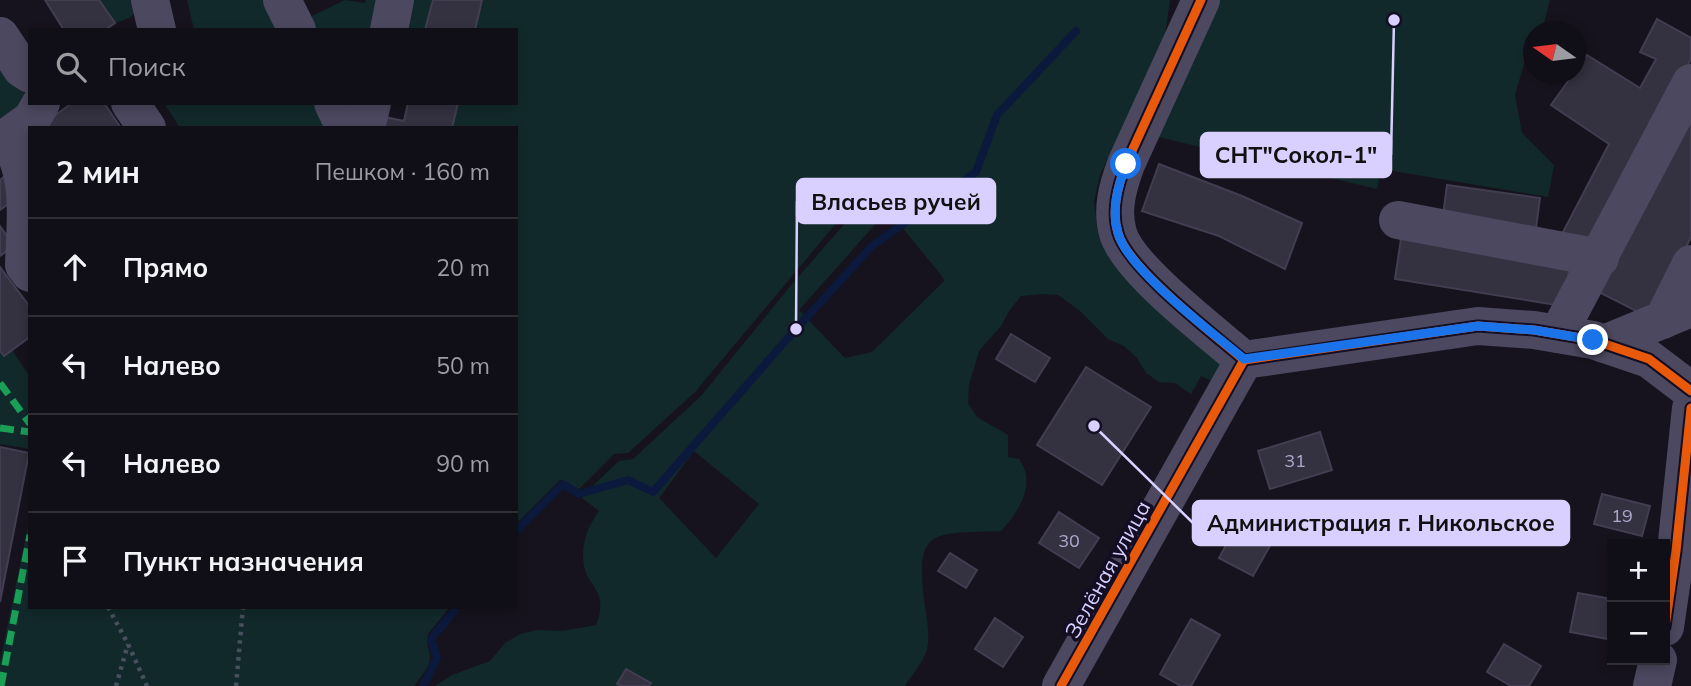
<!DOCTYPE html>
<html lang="ru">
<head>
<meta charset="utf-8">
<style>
	body { margin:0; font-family:Mulish,sans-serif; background:#1e1c23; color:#f1f3f6 }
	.controls { position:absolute; right:21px; bottom:21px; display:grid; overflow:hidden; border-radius:0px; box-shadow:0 4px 10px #0003 }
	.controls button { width:63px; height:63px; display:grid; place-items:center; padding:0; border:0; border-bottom:2px solid #302e35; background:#100e16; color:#f1f3f6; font:35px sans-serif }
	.compass { position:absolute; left:1523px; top:21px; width:63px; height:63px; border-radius:50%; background:#100e16; box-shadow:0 4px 10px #0003; rotate:284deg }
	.stop { position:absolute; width:21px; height:21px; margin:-16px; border:5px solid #1a73e8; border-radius:50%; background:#fff }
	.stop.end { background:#1a73e8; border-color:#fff; box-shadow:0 2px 7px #0008 }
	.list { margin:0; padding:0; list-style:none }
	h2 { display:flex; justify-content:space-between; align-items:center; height:91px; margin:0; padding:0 28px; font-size:30px }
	h2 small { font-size:23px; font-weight:400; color:#9c9ca1 }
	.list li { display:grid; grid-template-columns:46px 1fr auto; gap:21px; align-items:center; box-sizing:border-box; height:98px; padding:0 28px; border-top:2px solid #302e35 }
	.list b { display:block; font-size:26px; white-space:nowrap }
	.list em { font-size:23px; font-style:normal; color:#9c9ca1 }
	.icon { flex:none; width:38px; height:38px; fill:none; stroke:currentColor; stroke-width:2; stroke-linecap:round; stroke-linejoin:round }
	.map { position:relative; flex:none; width:1691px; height:686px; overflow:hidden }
	.search { position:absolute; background:#100e16; box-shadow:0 4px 10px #0003; left:28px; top:28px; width:490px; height:77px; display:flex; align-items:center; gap:18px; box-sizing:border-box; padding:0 24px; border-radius:0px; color:#9c9ca1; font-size:26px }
	.panel { position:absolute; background:#100e16; box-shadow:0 4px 10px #0003; left:28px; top:126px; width:490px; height:483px; border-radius:0px }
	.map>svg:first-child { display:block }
	.green { fill:#12292b; fill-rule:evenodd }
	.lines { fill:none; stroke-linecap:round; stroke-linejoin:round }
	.stream { stroke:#0b193d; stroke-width:8 }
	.building { fill:#343140; stroke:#433d52; stroke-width:2 }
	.path { stroke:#46505f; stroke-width:4.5; stroke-dasharray:3.5 5; stroke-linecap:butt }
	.minor { stroke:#4b485f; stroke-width:38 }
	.quiet { stroke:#1a9f57; stroke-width:7; stroke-dasharray:14 7; stroke-linecap:butt }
	.cycleway-casing { stroke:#130e23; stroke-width:13 }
	.cycleway { stroke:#e8590c; stroke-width:9 }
	.route { stroke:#1a73e8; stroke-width:9 }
	.labels { text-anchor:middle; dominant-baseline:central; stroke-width:7; stroke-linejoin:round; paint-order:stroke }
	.number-label { font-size:18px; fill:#b0a8cf }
	.street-label { font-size:21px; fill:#d9d0ff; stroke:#130e23 }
	.leader { fill:none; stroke:#d9d0ff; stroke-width:2.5 }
	.callout-dot { fill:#d9d0ff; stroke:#130e23; stroke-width:2.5 }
	.callout { fill:#d9d0ff; stroke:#d9d0ff; stroke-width:2.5 }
	.callout-label { font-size:23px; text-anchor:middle; font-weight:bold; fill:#111 }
</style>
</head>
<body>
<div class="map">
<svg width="1691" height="686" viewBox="0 0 1691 686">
	<rect width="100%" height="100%" fill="#16131e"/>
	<g class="green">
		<path d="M99,0H140L138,11L129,18L115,23Z"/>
		<path d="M187,0H273L287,30H194Z"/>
		<path d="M345,0L365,3L366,0H385L377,30H309L312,16Z"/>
		<path d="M402,0H433L425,30H395Z"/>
		<path d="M482,0H1170L1165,35L1100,175L1094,201L1097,227L1103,242L1220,355L1221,372L1216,383L1201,376L1191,394L1175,383L1159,382L1146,373L1137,358L1124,346L1108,339L1080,311L1058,295L1043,294L1021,296L1009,311L1001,326L979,351L969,385L968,403L977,417L1008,435V457L1019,459C1037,484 1019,511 1001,531C932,534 914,526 925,606C927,620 930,635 927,649C923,663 912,674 905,686H435L452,675L490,661L505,643L520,634L538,630L562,631L596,625C601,612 603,601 595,588C593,583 588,579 586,574C579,551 585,530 599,511L581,497L619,461L633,459L701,396L792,284L874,190L903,185L910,179L869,184L695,392L628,453L614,454L579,489L560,480L516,524V128H452L458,103H516V30H475ZM888,210L945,280L872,352L845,358L799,310ZM694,451L759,504L716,558L659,498Z"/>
		<path d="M1215,0H1550L1542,31L1534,32L1533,53L1525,60L1515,95L1522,133L1554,165L1548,197L1381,169L1377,189L1150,135Z"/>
		<path d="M0,59L29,100L0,124Z"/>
		<path d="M164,103H320L330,128H180Z"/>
		<path d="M12,350L30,377V449L0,444V351Z"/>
		<path d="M30,516V607L449,608L428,634L427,643L430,656L429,665L414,686H0V662Z"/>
	</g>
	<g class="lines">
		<g class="stream">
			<path d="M516,531L563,484L579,494L628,480L653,492L796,329L872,246L976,172L997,115L1076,31"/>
			<path d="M423,686L437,658L431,639L455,610V607"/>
		</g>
	</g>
	<g class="building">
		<path d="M45,0H99L115,23L105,30H64Z"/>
		<path d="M433,0H482L475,30H425Z"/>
		<path d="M1657,19L1691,38V59L1590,249L1562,234L1609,144L1551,105L1587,55L1640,88L1656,59L1640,52Z"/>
		<path d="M72,103H104L121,128H38Z"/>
		<path d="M408,103H458L452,128H382L385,117L404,121Z"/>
		<path d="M1691,107V237L1650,318L1597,291Z"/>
		<path d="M1159,164L1242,196L1302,223L1285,269L1219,236L1142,211Z"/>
		<path d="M5,176L19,196L0,210V180Z"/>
		<path d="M1447,185L1540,198L1536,228L1443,216Z"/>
		<path d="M0,226L14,246L0,256Z"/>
		<path d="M1402,232L1571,259L1563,306L1395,279Z"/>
		<path d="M0,267L30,307V337L4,356L0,351Z"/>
		<path d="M1011,334L1050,358L1035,382L996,359Z"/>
		<path d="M1086,367L1151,407L1102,485L1037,445Z"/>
		<path d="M1320,432L1332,470L1270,489L1258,451Z"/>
		<path d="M0,447L29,453L0,602Z"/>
		<path d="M1602,494L1650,506L1642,536L1594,524Z"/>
		<path d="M1059,512L1099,538L1079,568L1039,543Z"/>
		<path d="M1237,525L1271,544L1253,576L1219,558Z"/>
		<path d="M950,553L977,570L966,588L938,571Z"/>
		<path d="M1578,593L1612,599V620L1608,639L1570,632Z"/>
		<path d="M995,618L1023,637L1003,667L975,649Z"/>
		<path d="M1191,619L1220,635L1191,686H1181L1160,674Z"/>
		<path d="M1504,644L1541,666L1529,686H1511L1487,672Z"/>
		<path d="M626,669L651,683L649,686H622L617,684Z"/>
	</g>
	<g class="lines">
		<g class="path">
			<path d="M108,607L128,644L147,686"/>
			<path d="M116,686L128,644"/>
			<path d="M236,686L243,607"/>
		</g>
		<g class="minor">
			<path d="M150,0L157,30"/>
			<path d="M282,0L297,30"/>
			<path d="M1201,0L1126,164C1118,186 1111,210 1118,233C1128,269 1214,334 1244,360L1478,326L1534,330L1593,340L1649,359L1691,391"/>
			<path d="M389,30L395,0"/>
			<path d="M0,36L22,69L30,74"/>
			<path d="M130,103L147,128"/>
			<path d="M333,103L345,128"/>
			<path d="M366,128L372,103"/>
			<path d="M1398,220L1600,258"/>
			<path d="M30,273L24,265C25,225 33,172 6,138L32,119L41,103"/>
			<path d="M1663,320L1691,264"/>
			<path d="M1558,334L1691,83"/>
			<path d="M1604,344L1691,308"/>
			<path d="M1665,627L1676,551L1691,408"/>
			<path d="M1061,686L1244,360"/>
			<path d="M1652,686L1658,660"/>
		</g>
		<g class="quiet">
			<path d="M0,383L30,424"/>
			<path d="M0,428L30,432"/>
			<path d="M1,686L30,535"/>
		</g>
		<g class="cycleway-casing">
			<g id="cycleway">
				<path d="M1201,0L1126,164C1118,186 1111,210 1118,233C1128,269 1214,334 1244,360L1478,326L1534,330L1593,340L1649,359L1691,391"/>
				<path d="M1665,627L1676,551L1691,408"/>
				<path d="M1061,686L1244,360"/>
			</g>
		</g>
		<use href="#cycleway" class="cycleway"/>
	</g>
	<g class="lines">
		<path class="route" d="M1126,164C1118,186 1111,210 1118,233C1127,269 1214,334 1244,359L1478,326L1534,330L1593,340"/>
	</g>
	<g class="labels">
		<g class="number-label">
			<text x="1295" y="460">31</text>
			<text x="1622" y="515">19</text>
			<text x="1069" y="540">30</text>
		</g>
		<g class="street-label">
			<text transform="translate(1107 569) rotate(-61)">Зелёная улица</text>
		</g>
	</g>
	<path class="leader" d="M1394 20L1391 155M796 329L797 201M1094 426L1193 523"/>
	<g class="callout-dot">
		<circle cx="1394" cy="20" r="7"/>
		<circle cx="796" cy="329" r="7"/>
		<circle cx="1094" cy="426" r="7"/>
	</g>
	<g class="callout">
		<rect x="1201" y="133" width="190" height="44" rx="7"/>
		<rect x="797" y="179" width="198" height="44" rx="7"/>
		<rect x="1193" y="501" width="376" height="44" rx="7"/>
	</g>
	<g class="callout-label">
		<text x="1296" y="163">СНТ"Сокол-1"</text>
		<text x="896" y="210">Власьев ручей</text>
		<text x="1381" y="531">Администрация г. Никольское</text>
	</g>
</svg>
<div class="controls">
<button>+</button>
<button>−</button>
</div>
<svg class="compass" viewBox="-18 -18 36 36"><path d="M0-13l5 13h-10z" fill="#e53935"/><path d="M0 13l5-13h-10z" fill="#9c9ca1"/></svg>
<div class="stop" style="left:1126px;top:164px"></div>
<div class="stop end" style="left:1593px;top:340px"></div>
<div class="search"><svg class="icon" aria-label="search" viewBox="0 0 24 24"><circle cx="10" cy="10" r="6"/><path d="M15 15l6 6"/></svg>Поиск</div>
<section class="panel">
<h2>2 мин<small>Пешком · 160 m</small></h2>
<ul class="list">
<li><svg class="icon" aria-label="ahead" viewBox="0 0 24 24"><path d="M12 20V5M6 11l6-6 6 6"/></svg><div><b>Прямо</b></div><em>20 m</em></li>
<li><svg class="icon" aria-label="left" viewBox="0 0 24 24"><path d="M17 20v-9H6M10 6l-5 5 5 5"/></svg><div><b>Налево</b></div><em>50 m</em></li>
<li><svg class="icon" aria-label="left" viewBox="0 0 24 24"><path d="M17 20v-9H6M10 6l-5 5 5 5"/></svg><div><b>Налево</b></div><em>90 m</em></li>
<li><svg class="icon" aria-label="arrive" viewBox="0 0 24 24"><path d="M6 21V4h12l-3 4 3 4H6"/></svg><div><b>Пункт назначения</b></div></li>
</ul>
</section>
</div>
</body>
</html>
